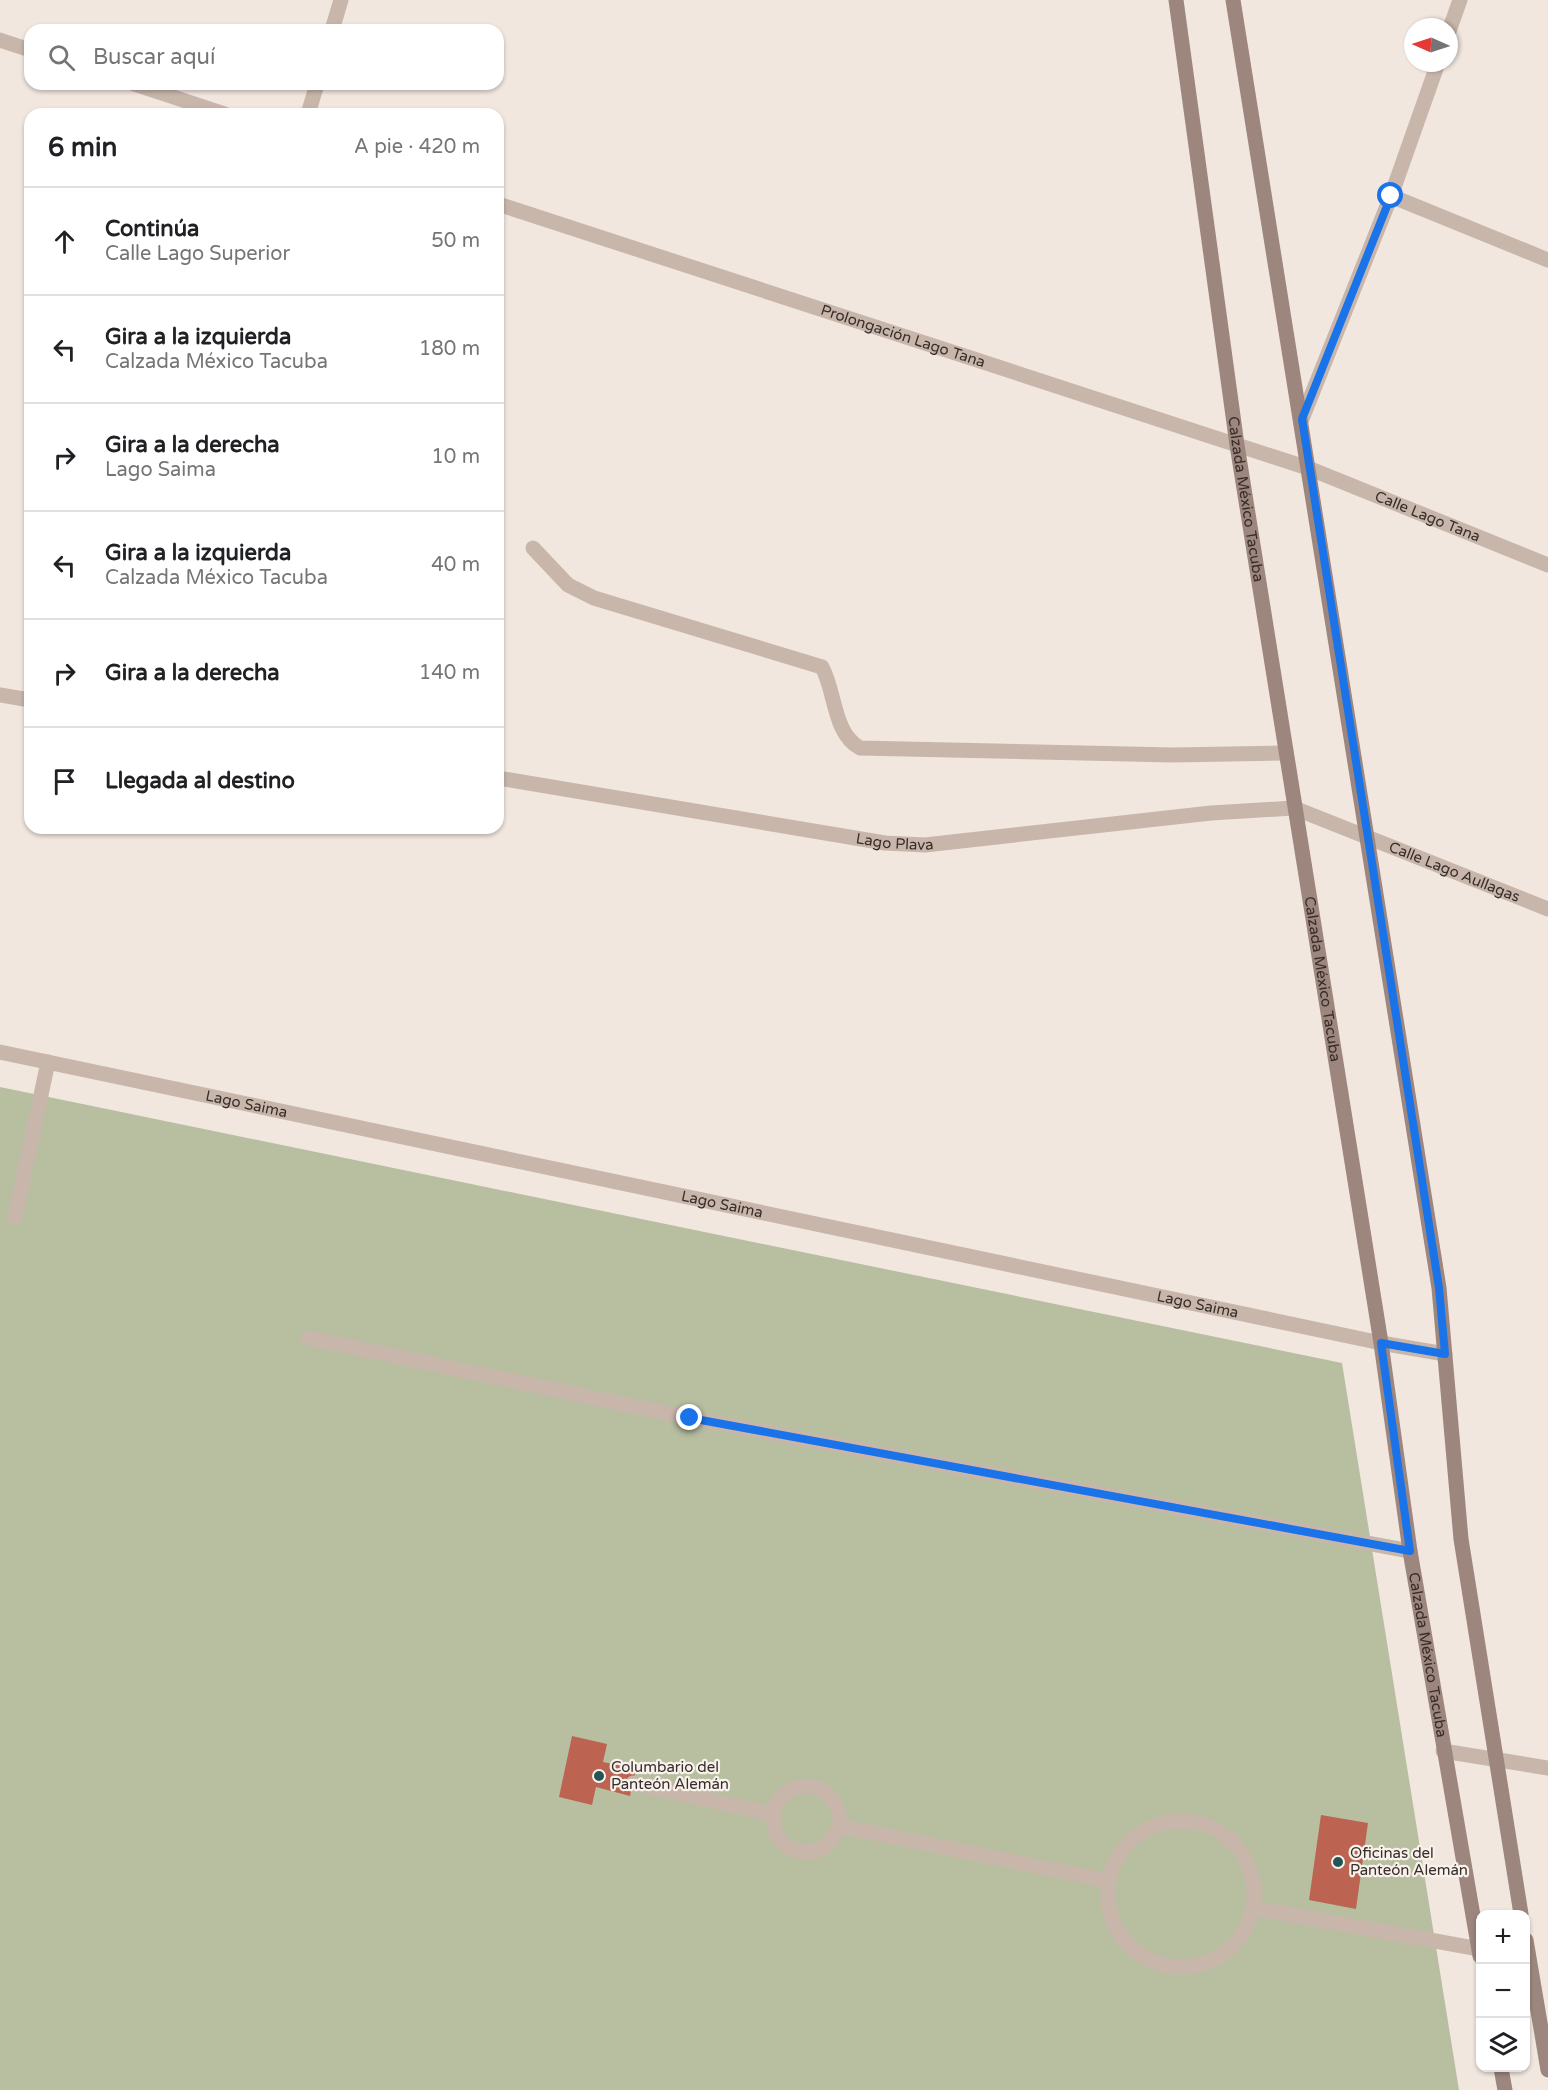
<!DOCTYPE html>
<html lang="es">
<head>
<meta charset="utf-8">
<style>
	body { margin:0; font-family:"Varela Round",sans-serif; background:#f6f6f6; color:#202124 }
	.controls { position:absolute; right:18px; bottom:18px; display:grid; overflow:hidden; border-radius:12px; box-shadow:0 2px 4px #0004 }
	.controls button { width:54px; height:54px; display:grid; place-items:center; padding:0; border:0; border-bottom:2px solid #e0e0e0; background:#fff; color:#202124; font:30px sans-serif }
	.compass { position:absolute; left:1404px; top:18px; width:54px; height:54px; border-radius:50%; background:#fff; box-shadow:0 2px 4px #0004; rotate:273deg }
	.stop { position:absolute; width:18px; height:18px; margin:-14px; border:4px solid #1a73e8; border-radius:50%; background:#fff }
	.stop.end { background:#1a73e8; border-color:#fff; box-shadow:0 2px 6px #0008 }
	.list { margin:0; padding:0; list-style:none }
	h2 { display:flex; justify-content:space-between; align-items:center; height:78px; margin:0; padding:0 24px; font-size:26px }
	h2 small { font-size:20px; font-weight:400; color:#757577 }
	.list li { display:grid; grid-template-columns:39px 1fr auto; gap:18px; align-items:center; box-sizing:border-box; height:108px; padding:0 24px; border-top:2px solid #e0e0e0 }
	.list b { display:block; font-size:22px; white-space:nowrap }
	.list p { margin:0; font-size:20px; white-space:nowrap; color:#757577 }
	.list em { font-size:20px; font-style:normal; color:#757577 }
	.icon { flex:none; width:33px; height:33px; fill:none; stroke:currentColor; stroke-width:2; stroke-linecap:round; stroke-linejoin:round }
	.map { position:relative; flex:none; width:1548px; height:2090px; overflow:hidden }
	.search { position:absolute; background:#fff; box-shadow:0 2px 4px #0004; left:24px; top:24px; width:480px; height:66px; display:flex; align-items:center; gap:15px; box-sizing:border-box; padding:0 21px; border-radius:18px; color:#757577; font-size:22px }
	.panel { position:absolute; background:#fff; box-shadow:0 2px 4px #0004; left:24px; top:108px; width:480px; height:726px; border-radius:18px }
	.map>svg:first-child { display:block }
	.green { fill:#b7bfa0 }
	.building { fill:#bd6351 }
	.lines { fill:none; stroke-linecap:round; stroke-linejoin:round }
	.service { stroke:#c8b6ab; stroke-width:15 }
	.minor { stroke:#c8b6ab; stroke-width:15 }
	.secondary { stroke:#9c867d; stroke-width:15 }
	.route { stroke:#1a73e8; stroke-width:8 }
	.poi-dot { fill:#255; stroke:#f9f1eb; stroke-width:2 }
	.labels { text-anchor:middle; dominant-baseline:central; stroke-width:4.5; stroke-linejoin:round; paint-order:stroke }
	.street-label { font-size:15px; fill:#372d2a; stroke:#f9f1eb }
	.poi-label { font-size:15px; fill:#372d2a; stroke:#f9f1eb; text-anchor:start }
</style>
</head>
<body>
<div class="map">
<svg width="1548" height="2090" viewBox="0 0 1548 2090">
	<rect width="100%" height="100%" fill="#f1e7df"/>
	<path class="green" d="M0,1087L1342,1363L1459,2090H0Z"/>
	<g class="building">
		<path d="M572,1736L607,1744L603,1762L636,1769L630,1796L596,1787L592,1805L559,1797Z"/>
		<path d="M1321,1815L1368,1823L1356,1909L1309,1900Z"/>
	</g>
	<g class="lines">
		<g class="service">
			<path d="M332,30L341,0"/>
			<path d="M308,114L317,84"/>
			<path d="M533,548L568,585L594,598L822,667C836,693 833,733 860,748L1173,755L1285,753"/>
			<path d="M15,1217L48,1062"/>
			<path d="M308,1338L690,1418L1410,1551"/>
			<path d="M633,1783L771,1814"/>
			<circle cx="806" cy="1819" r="33"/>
			<circle cx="1181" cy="1894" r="73"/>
			<path d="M839,1826L1109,1881"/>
			<path d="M1254,1908L1479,1949"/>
		</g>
		<g class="minor">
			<path d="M1449,31L1460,0"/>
			<path d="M0,40L30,50"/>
			<path d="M134,84L225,114"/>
			<path d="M1391,196L1548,260"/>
			<path id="s1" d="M498,204L1308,468L1548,565"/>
			<path d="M1302,419L1391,196L1438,63"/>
			<path d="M0,695L30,700"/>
			<path id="s2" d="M498,778L885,843L925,845L1211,813L1294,808L1548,909"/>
			<path id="s3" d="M0,1052L1381,1343L1445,1354"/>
			<path d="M1443,1751L1548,1768"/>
		</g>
		<g class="secondary">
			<path id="s4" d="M1176,0L1237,445L1381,1343L1410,1551L1480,1956"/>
			<path d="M1233,0L1439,1288L1461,1539L1521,1914"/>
			<path d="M1526,1940L1548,2070"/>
			<path d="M1501,2068L1505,2090"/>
		</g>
	</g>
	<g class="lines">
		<path class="route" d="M690,1418L1410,1551L1381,1343L1445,1354L1439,1288L1302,419L1391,196"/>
	</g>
	<g class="poi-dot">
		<circle cx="599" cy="1776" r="6"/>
		<circle cx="1338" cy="1862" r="6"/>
	</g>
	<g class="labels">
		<g class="street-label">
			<text stroke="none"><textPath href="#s1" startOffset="426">Prolongación Lago Tana</textPath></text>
			<text stroke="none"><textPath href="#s4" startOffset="504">Calzada México Tacuba</textPath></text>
			<text stroke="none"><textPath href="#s1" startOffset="981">Calle Lago Tana</textPath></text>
			<text stroke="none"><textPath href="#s2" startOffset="402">Lago Plava</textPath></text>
			<text stroke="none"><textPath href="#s2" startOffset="976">Calle Lago Aullagas</textPath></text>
			<text stroke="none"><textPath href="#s4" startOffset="990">Calzada México Tacuba</textPath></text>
			<text stroke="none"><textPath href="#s3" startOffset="252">Lago Saima</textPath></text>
			<text stroke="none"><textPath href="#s3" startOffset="738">Lago Saima</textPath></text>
			<text stroke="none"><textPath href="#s3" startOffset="1224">Lago Saima</textPath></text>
			<text stroke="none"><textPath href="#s4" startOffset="1674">Calzada México Tacuba</textPath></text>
		</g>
		<g class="poi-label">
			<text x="611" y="1767">Columbario del<tspan x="611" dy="17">Panteón Alemán</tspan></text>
			<text x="1350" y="1853">Oficinas del<tspan x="1350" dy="17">Panteón Alemán</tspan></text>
		</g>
	</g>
</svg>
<div class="controls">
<button>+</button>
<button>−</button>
<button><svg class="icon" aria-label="layers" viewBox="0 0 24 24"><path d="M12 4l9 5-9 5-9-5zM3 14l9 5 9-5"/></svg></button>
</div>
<svg class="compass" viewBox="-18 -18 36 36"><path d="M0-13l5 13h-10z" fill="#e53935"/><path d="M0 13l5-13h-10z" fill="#757577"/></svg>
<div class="stop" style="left:1391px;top:196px"></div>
<div class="stop end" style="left:690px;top:1418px"></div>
<div class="search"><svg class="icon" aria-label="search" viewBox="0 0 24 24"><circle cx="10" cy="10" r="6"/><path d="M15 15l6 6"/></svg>Buscar aquí</div>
<section class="panel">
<h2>6 min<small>A pie · 420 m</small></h2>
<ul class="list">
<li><svg class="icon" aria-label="ahead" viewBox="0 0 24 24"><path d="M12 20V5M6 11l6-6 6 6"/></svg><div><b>Continúa</b><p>Calle Lago Superior</p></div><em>50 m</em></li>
<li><svg class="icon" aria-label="left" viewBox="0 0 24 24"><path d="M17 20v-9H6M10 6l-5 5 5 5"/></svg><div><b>Gira a la izquierda</b><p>Calzada México Tacuba</p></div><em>180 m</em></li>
<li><svg class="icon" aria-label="right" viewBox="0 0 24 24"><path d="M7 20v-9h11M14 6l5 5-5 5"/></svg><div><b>Gira a la derecha</b><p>Lago Saima</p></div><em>10 m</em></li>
<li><svg class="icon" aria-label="left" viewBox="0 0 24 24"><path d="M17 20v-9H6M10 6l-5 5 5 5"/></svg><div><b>Gira a la izquierda</b><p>Calzada México Tacuba</p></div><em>40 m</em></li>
<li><svg class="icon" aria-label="right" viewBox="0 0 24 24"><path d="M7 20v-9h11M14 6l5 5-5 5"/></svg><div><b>Gira a la derecha</b></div><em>140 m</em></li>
<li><svg class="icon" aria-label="arrive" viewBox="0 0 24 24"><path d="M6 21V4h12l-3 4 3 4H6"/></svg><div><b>Llegada al destino</b></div></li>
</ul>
</section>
</div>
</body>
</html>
